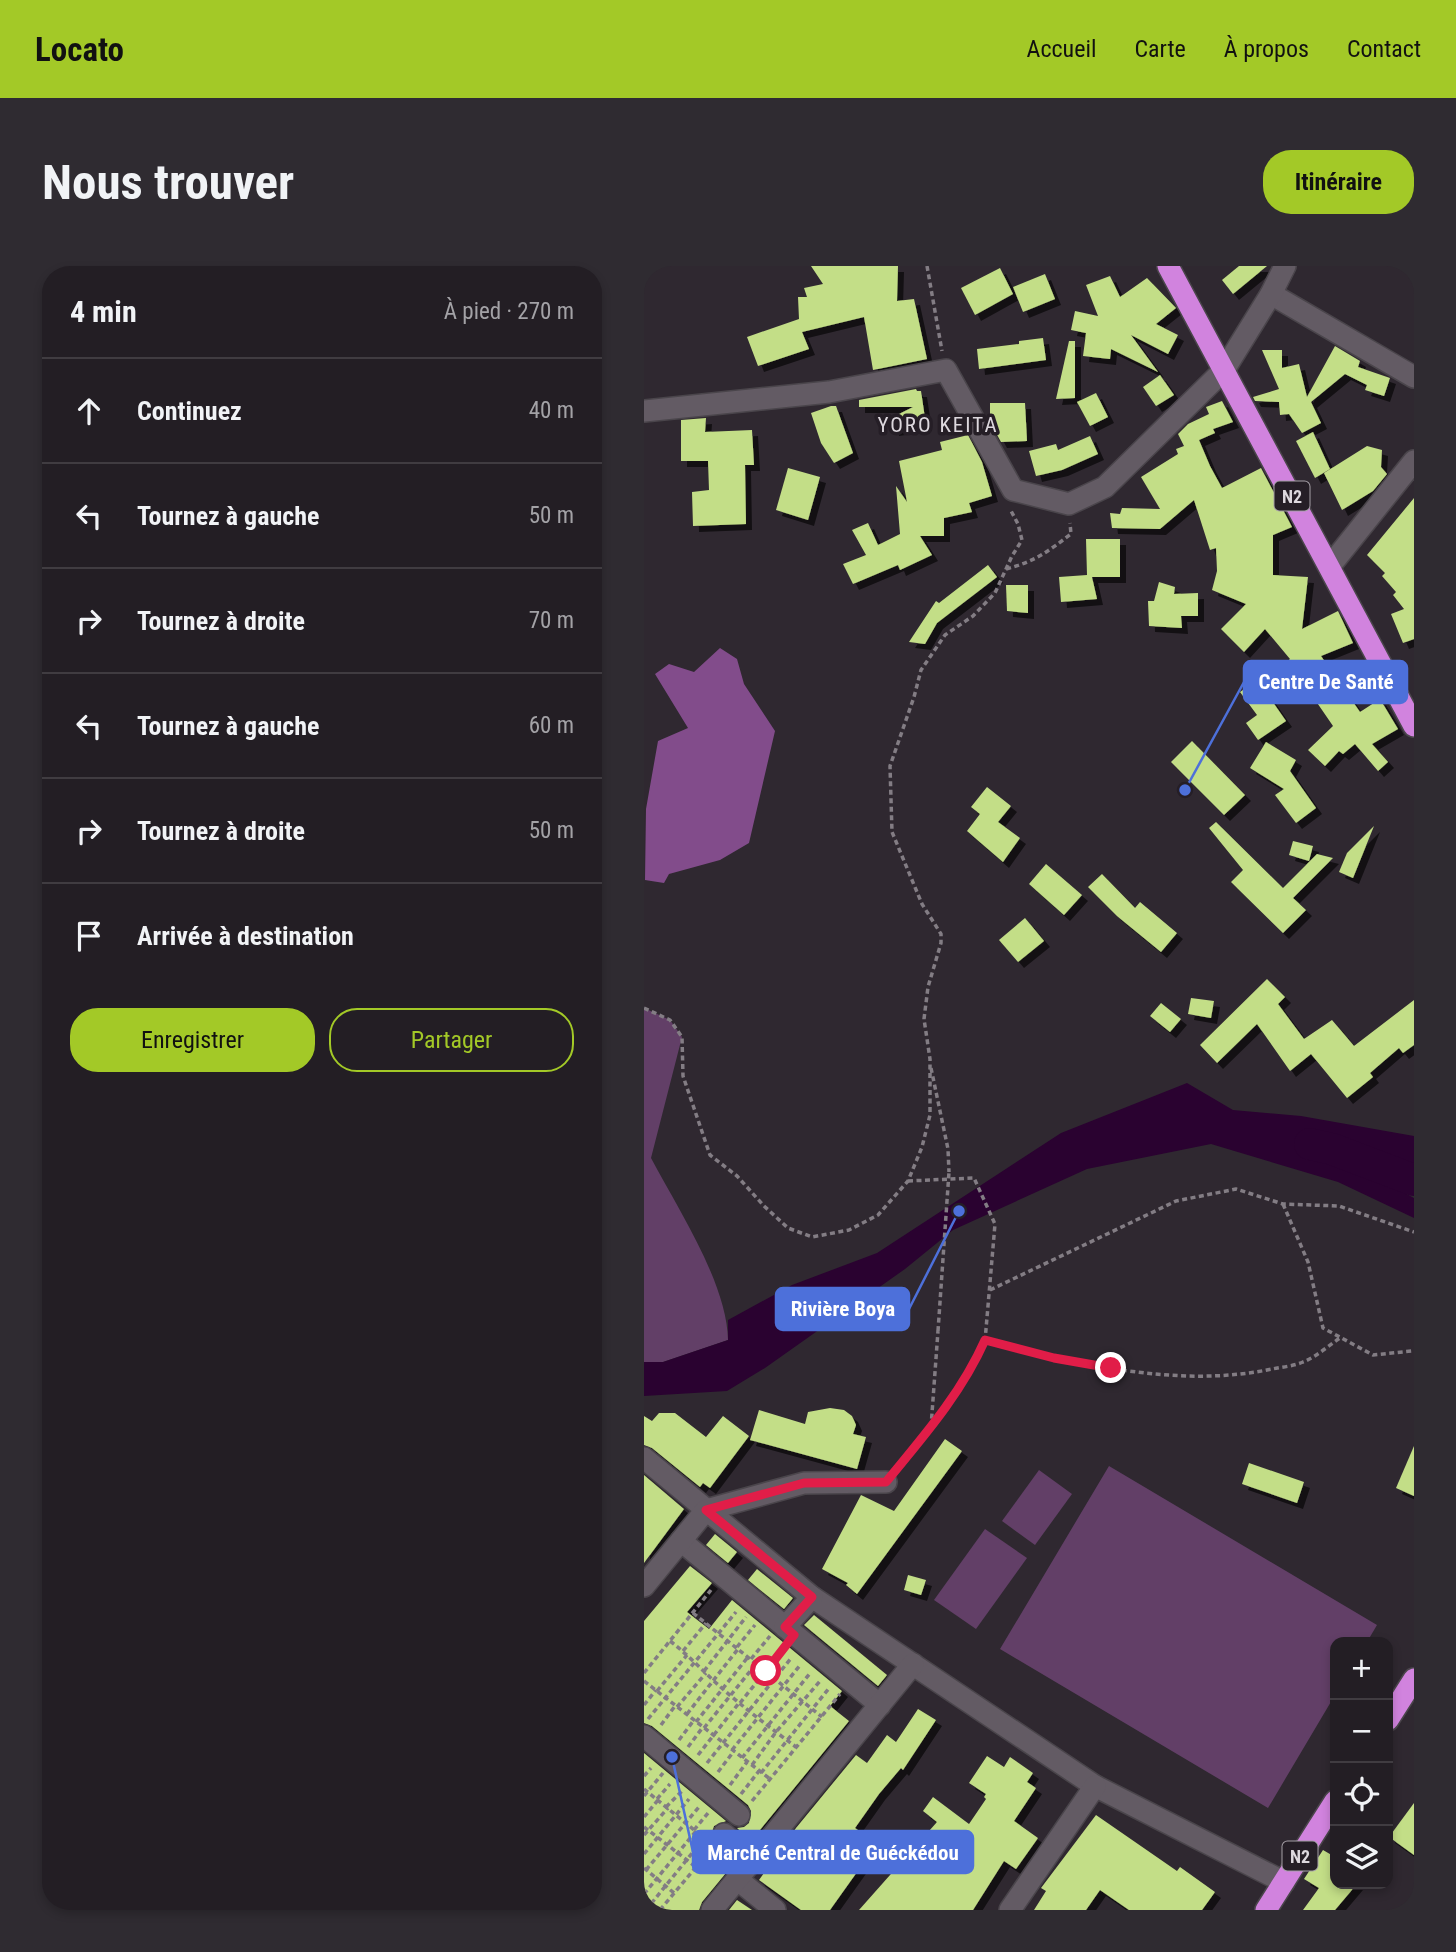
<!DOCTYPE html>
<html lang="fr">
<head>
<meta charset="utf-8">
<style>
	body { margin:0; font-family:"Roboto Condensed",sans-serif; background:#2f2b31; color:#f1f3f6 }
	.controls { position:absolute; right:21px; bottom:21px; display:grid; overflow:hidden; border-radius:14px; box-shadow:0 4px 10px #0003 }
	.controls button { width:63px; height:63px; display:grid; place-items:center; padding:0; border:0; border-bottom:2px solid #403c41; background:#231e24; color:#f1f3f6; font:35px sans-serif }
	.stop { position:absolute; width:21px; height:21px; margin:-16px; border:5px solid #e11d48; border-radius:50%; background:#fff }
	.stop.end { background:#e11d48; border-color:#fff; box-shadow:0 2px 7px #0008 }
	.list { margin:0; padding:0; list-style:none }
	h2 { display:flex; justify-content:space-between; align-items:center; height:91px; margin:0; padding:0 28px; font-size:30px }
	h2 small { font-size:23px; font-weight:400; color:#a3a2a6 }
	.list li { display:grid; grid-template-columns:46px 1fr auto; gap:21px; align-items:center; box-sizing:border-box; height:105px; padding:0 28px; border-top:2px solid #403c41 }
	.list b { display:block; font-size:26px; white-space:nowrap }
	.list em { font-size:23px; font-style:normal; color:#a3a2a6 }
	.actions { display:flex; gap:14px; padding:21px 28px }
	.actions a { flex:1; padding:16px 0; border:2px solid #a3c927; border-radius:28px; text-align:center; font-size:24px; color:#a3c927 }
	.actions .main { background:#a3c927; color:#111 }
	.icon { flex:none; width:38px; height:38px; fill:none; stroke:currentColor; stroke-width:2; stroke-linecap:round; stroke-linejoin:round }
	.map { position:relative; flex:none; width:770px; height:1644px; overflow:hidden; border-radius:28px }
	header { display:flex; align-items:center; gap:42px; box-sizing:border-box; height:98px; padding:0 35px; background:#a3c927; color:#111 }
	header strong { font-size:33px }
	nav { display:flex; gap:38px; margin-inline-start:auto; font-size:24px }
	.intro { display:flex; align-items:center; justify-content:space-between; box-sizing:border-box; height:168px; padding:0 42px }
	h1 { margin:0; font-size:49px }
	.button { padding:18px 32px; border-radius:28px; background:#a3c927; color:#111; font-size:24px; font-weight:700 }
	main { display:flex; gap:42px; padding:0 42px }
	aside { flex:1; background:#231e24; border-radius:28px; box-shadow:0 4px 10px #0003 }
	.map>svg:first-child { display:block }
	.green { fill:#623f67 }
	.forest { fill:#824c8b }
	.water { fill:#2a0230 }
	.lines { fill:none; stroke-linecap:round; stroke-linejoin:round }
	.river { stroke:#2a0230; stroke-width:32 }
	.building { fill:#c3de87; filter:url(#shadow) }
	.minor-casing { stroke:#4a454b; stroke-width:24 }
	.highway-casing { stroke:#4a454b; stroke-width:24 }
	.path { stroke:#837d84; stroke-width:3.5; stroke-dasharray:5 3.5; stroke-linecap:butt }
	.minor { stroke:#635b64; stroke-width:21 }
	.highway { stroke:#d183de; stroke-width:21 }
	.path-bridge { stroke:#837d84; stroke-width:3.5; stroke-dasharray:5 3.5; stroke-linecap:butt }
	.route { stroke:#e11d48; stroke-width:9 }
	.labels { text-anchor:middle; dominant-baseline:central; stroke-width:7; stroke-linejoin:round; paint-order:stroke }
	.shield { fill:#251e26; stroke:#a6a0a7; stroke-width:2 }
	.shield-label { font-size:18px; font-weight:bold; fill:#ddd8de }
	.neighbourhood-label { font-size:21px; letter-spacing:2px; fill:#ddd8de; stroke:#251e26 }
	.leader { fill:none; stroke:#4d70da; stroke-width:2.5 }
	.callout-dot { fill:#4d70da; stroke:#251e26; stroke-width:2.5 }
	.callout { fill:#4d70da; stroke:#4d70da; stroke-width:2.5 }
	.callout-label { font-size:21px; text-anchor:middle; font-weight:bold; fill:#fff }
</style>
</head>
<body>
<header>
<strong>Locato</strong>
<nav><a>Accueil</a><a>Carte</a><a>À propos</a><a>Contact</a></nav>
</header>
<div class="intro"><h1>Nous trouver</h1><a class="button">Itinéraire</a></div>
<main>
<aside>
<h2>4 min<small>À pied · 270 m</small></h2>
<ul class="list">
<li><svg class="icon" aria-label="ahead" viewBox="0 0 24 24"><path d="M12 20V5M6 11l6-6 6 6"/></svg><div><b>Continuez</b></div><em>40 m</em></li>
<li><svg class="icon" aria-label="left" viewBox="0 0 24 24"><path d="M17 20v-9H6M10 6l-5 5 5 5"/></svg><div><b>Tournez à gauche</b></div><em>50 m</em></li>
<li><svg class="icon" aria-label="right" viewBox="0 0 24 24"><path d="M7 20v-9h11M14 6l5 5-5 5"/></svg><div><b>Tournez à droite</b></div><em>70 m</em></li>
<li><svg class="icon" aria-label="left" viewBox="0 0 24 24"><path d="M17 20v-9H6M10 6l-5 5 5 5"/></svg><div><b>Tournez à gauche</b></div><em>60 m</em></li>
<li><svg class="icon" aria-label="right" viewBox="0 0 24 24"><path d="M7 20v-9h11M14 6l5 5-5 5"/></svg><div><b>Tournez à droite</b></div><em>50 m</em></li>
<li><svg class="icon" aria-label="arrive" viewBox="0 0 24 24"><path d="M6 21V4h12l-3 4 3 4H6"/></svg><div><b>Arrivée à destination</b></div></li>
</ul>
<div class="actions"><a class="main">Enregistrer</a><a>Partager</a></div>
</aside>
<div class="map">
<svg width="770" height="1644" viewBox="0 0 770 1644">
	<defs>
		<filter id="shadow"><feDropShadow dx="6" dy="6" stdDeviation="0" flood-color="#0009"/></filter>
	</defs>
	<rect width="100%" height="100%" fill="#2f2830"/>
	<g class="green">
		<path d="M0,742L26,754L38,771L7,892C34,943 83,1017 84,1074L19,1096H0Z"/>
		<path d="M465,1200L733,1359L723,1376H691V1429L624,1542L356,1383Z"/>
		<path d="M395,1204L428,1228L391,1279L358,1255Z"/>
		<path d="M341,1263L383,1292L332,1363L290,1334Z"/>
	</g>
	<path class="forest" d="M76,382L93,393L100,418L131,465L105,577L76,594L25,608L20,617L1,614L2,543L14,475L44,462L11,408L25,398L50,406Z"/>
	<path class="water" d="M543,817L589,844L657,850L770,870V902L708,890L704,893L707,898L770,932V952L694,916L567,878L443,903L309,964L261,1003L121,1102L83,1125L0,1130V1096H19L84,1074V1054L148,1019L233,987L417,867Z"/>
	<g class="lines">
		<path class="river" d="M666,878L688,883L770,914"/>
	</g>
	<g class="building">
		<path d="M167,0H254L253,35L270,33L283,93L229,104L220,51L158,66L165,83L114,100L103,71L155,53L154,31H163L160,22L179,18Z"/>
		<path d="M595,0H623L589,28L578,14Z"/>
		<path d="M356,2L369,28L331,49L317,22Z"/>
		<path d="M401,8L411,33L379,46L369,21Z"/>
		<path d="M466,10L476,31L503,12L532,42L512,58L534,69L524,88L487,69L514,106L467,83L466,93L439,90L442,67L427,64L431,45L454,50L442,19Z"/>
		<path d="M399,72L402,94L335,103L333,83L375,78V75Z"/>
		<path d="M425,75H431V132L412,133Z"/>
		<path d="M691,80L716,95L714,101L746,112L740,130L721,124L723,119L701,108L667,136L677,157L658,167L645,148L636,149L635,136L611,135L609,131L635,123L618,84H638V102L655,98L663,131Z"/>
		<path d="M516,109L530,129L512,140L499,121Z"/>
		<path d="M272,123L273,125H277L282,159L249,164L247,152L269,141H215V134Z"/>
		<path d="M452,127L464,151L446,160L433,136Z"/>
		<path d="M578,135L589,156L569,163L571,167L555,174L566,200L578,222L617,202L648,261L629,269V309L664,311L658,363L694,345L709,377L677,390L716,446L736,433L754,463L728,478L744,496L734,505L711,478L699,488L695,485L681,500L664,484L689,460L654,409L626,432L642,455L614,474L602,457L613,449L596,426L612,415L615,419L646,393L621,363L600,386L577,363L602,338L568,324L573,305L572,282L566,284L550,234L516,263L468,262L466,247L476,248L478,242L516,243L497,211L534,188L532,183L540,180L534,168L544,158L565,148L562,141Z"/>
		<path d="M346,137H381L383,175L357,176L346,156Z"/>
		<path d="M187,140H192L209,187L190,197L177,177L167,147Z"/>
		<path d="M62,152L61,166L108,164L110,199H101L102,258L49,260L48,226L65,224L64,195H37V154Z"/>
		<path d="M669,166L686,203L671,212L652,175Z"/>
		<path d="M324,169L338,196L348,230L325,237L328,246L300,252V270H276L288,289L256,304L254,299L209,318L199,298L222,289L208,264L224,257L234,279L256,268L252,220L263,236L255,195L298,184L296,176Z"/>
		<path d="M446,170L454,188L418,204L392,210L385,185L412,178L414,184Z"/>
		<path d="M723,180L738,184L737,201L743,208L729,225L698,244L680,207Z"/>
		<path d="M144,202L176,211L164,254L132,244Z"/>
		<path d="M770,232V373L759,377L747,348L760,343L749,329L752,326L738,310L741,307L723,289Z"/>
		<path d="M442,273H476V311H448L453,333L417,336L415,311L443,309Z"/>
		<path d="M344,299L353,311L293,357L281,378L265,376L292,335L295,337Z"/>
		<path d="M515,316L531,321L530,328L554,327V350H537L538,362L505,360L504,335H510Z"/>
		<path d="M362,319H384V347L363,345Z"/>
		<path d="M548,475L601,529L580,549L527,496Z"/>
		<path d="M622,476L652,494L646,505L672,542L652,557L631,529L640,523L606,502Z"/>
		<path d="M343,521L367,540L354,556L376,572L359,596L323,565L336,548L327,541Z"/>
		<path d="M572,556L639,622L673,588L689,592L649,632L662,644L639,667L587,616L599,604L565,562Z"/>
		<path d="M730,560L709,612L695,606L703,587Z"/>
		<path d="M649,575L669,580L665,595L645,589Z"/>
		<path d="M402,598L438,629L420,649L385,618Z"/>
		<path d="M458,608L491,642L496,636L533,667L517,686L473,650L444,621Z"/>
		<path d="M381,652L400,675L374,696L355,674Z"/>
		<path d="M623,713L641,731L634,738L660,773L688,754L710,780L770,734V779L759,787L755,782L726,807L729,811L703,832L667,788L646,805L613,758L573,797L556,779Z"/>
		<path d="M547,732L570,735L567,752L544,748Z"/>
		<path d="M517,737L537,753L526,766L506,750Z"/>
		<path d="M186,1142L200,1144L208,1150L212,1159L209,1168L222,1171L213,1203L106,1174L115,1144L161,1158L164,1146Z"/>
		<path d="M15,1147H31L62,1171L79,1150L105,1170L66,1222L59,1217L56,1221L8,1182L0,1179V1150L8,1155Z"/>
		<path d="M301,1173L318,1185L213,1328L202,1319L204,1317L178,1303L217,1229L250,1245Z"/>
		<path d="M770,1180V1230L752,1222Z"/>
		<path d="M605,1197L660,1216L653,1237L598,1218Z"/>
		<path d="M0,1209L40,1243L0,1297Z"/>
		<path d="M71,1268L93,1286L84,1297L62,1279Z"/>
		<path d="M46,1300L68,1317L43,1346L65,1363L88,1334L198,1425L186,1440L205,1455L107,1575L93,1562L100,1561L105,1557L107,1545L104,1539L8,1460L0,1457V1355Z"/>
		<path d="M113,1303L149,1332L140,1343L104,1314Z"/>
		<path d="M264,1309L282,1314L277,1329L260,1324Z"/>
		<path d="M170,1349L243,1409L234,1420L160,1359Z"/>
		<path d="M274,1443L292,1454L259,1504L257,1502L235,1528L211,1562L233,1578L186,1644H157L115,1614L152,1562L212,1489L223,1497L243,1469L252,1476Z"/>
		<path d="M0,1487L82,1555L70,1560L67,1571L91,1596L58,1636L55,1644H0Z"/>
		<path d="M343,1490L360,1501L366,1491L389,1507L383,1516L392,1522L370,1555L394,1572L372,1603L360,1595L329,1644H215L293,1556L279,1545L289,1531L325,1558L342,1533L340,1531L342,1528L325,1517Z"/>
		<path d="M770,1537V1589L745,1571Z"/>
		<path d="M452,1549L533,1605L536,1601L571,1626L558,1644H485L456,1624L442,1644H390L402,1625L397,1622Z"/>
		<path d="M679,1584L691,1591V1618H713L691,1644H659L675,1622L660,1613Z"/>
		<path d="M93,1634L108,1644H85Z"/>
	</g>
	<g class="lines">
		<g class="minor-casing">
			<g id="minor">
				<path d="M627,28L770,111"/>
				<path d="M0,145L185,126L302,104L369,224L425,238L461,221L580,104L627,28L641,0"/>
				<path d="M686,300L770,195"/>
				<path d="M0,1192L168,1331L451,1520L640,1616"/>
				<path d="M37,1275L236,1439"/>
				<path d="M0,1320L62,1244L160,1217L242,1216"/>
				<path d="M141,1361L168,1331"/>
				<path d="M0,1470L95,1549"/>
				<path d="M80,1568L108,1594"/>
				<path d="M93,1613L131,1644"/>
				<path d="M68,1644L269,1398"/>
				<path d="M366,1644L451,1520"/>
			</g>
		</g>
		<g class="highway-casing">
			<g id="highway">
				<path d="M524,0L770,460"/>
				<path d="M744,1454L770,1413"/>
				<path d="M622,1644L691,1535"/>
			</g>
		</g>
		<g class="path">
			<path d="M283,0L298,85"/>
			<path d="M362,303C392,295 403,286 427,268L426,257"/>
			<path d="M0,742L26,754L38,771L39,810L66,889L93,910L120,940L144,962L168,971L205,964L234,949L264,915L278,881L286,849V793L280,753L284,721L297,677V668L278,638L248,566L246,500L270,431L277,404L301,369L329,350L351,327L368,290L378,274L374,258L366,243"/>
			<path d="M287,802L304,883L305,906"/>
			<path d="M264,915L330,912L351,958L341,1075C433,1097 533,1123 628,1103C638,1101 650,1100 659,1096C672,1091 684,1080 696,1072"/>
			<path d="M639,938L664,996L679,1062L729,1089L768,1085"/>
			<path d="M346,1024L532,935L592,923L639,938L695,940L770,966"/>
			<path d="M287,1161L294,1065"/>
			<path d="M254,1202C287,1162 320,1122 341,1075"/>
			<path d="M49,1347L178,1451"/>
			<path d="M26,1375C43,1388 55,1401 71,1416C96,1439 124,1460 152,1481"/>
			<path d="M93,1381L111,1359"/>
			<path d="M39,1385L62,1357"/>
			<path d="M107,1393L126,1370"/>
			<path d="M60,1405L102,1351"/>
			<path d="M0,1407L67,1324"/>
			<path d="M0,1415L126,1513"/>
			<path d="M13,1425L43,1389"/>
			<path d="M96,1437L140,1382"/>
			<path d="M0,1439L12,1424"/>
			<path d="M33,1441L62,1407"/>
			<path d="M43,1448L94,1383"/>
			<path d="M4,1453L92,1346"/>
			<path d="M52,1456L104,1391"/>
			<path d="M17,1459L31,1440"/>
			<path d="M60,1462L112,1398"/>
			<path d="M35,1474L50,1454"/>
			<path d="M44,1481L59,1461"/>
			<path d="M88,1484L157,1398"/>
			<path d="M54,1489L95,1437"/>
			<path d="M98,1492L167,1406"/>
			<path d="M63,1497L148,1391"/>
			<path d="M108,1499L132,1466L177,1414"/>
			<path d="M74,1506L90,1485"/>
			<path d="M117,1507L186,1421"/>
			<path d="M0,1510L7,1502"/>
			<path d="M86,1519L103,1496"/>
			<path d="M0,1523L60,1572"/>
			<path d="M97,1528L115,1505"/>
			<path d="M0,1530L19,1507"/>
			<path d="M13,1533L26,1518"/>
			<path d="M108,1535L196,1428"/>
			<path d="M22,1541L38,1525"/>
			<path d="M0,1551L14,1534"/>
			<path d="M0,1561L52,1601"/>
			<path d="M50,1564L64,1547"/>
			<path d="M0,1569L24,1542"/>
			<path d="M0,1588L45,1533"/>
			<path d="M0,1602L30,1627"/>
			<path d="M2,1604L55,1541"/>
			<path d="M0,1628L52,1565"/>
			<path d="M2,1644L62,1570"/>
			<path d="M16,1644L69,1581"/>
		</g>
		<use href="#minor" class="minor"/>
		<use href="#highway" class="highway"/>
		<path class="path-bridge" d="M294,1065L305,906"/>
	</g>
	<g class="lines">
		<path class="route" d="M122,1405L150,1369L141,1361L168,1331L62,1244L160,1217L242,1216C279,1171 317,1128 341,1074L410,1092L467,1102"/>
	</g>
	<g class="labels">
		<g class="shield">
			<rect x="630.5" y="215.5" width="35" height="29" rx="5"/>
			<rect x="638.5" y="1575.5" width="35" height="29" rx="5"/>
		</g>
		<g class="shield-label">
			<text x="648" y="230">N2</text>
			<text x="656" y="1590">N2</text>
		</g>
		<g class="neighbourhood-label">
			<text x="294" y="159">YORO KEITA</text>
		</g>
	</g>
	<path class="leader" d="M541 524L600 416M315 945L265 1043M28 1491L49 1586"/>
	<g class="callout-dot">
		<circle cx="541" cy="524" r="7"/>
		<circle cx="315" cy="945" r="7"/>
		<circle cx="28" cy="1491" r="7"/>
	</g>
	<g class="callout">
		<rect x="600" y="395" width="163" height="42" rx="7"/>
		<rect x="132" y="1022" width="133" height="42" rx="7"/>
		<rect x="49" y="1565" width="280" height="42" rx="7"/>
	</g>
	<g class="callout-label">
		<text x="682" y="423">Centre De Santé</text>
		<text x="199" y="1050">Rivière Boya</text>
		<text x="189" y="1594">Marché Central de Guéckédou</text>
	</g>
</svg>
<div class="controls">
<button>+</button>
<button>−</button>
<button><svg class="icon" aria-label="locate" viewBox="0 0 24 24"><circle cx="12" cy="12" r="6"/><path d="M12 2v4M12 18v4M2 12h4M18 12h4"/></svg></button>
<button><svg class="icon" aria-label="layers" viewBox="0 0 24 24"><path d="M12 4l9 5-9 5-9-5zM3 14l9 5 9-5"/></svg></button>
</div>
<div class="stop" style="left:122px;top:1405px"></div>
<div class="stop end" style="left:467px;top:1102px"></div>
</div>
</main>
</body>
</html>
